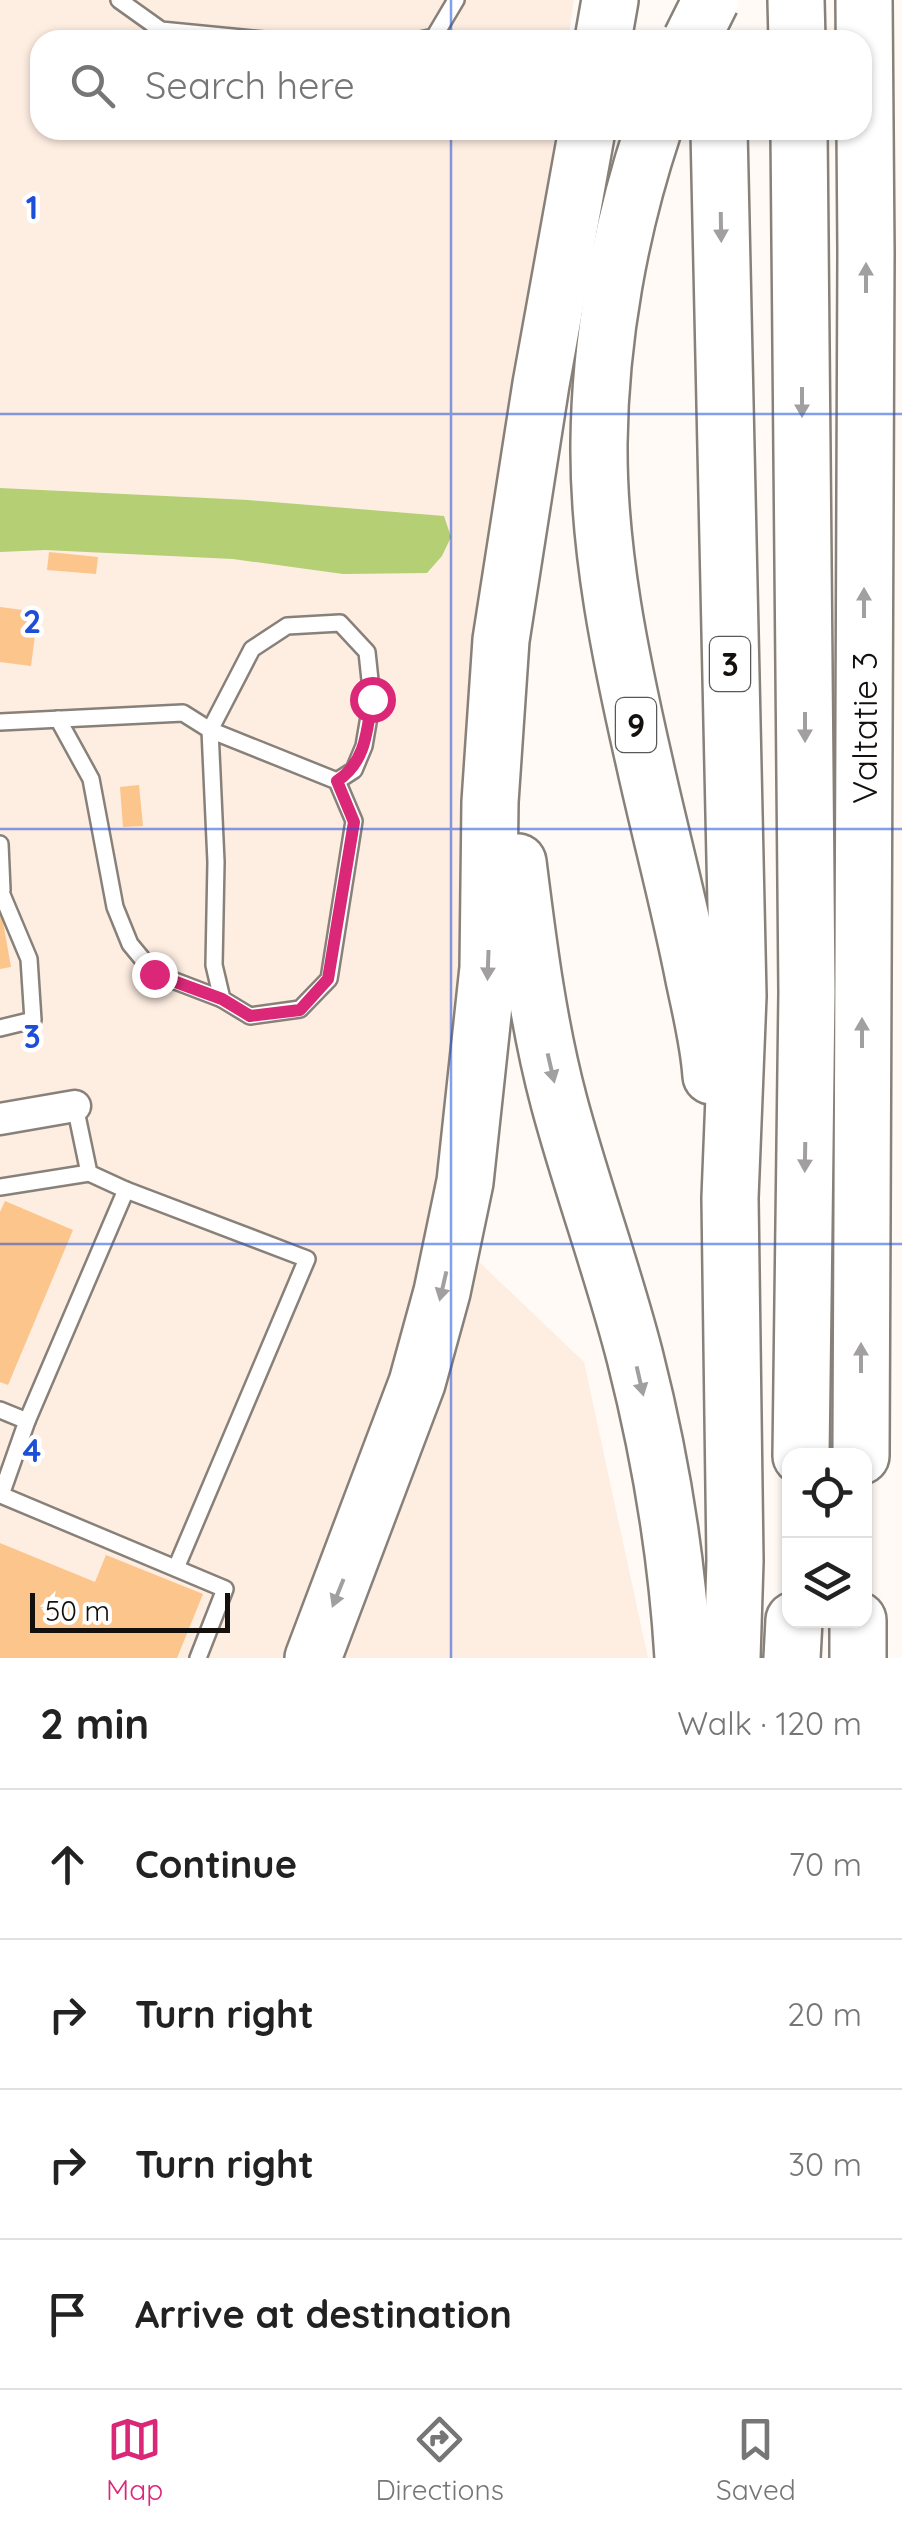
<!DOCTYPE html>
<html lang="en">
<head>
<meta charset="utf-8">
<style>
	body { margin:0; font-family:Quicksand,sans-serif; background:#f6f6f6; color:#222 }
	.controls { position:absolute; right:30px; bottom:30px; display:grid; overflow:hidden; border-radius:20px; box-shadow:0 2px 8px #0004 }
	.controls button { width:90px; height:90px; display:grid; place-items:center; padding:0; border:0; border-bottom:2px solid #e0e0e0; background:#fff; color:#222; font:50px sans-serif }
	.scale { position:absolute; left:30px; bottom:25px; width:200px; box-sizing:border-box; padding-left:10px; border:5px solid #13100e; border-top:0; font-size:28px; line-height:35px; white-space:nowrap; color:#13100e; -webkit-text-stroke:8px #fff; paint-order:stroke }
	.stop { position:absolute; width:30px; height:30px; margin:-22px; border:8px solid #db2777; border-radius:50%; background:#fff }
	.stop.end { background:#db2777; border-color:#fff; box-shadow:0 2px 10px #0008 }
	.list { margin:0; padding:0; list-style:none }
	h2 { display:flex; justify-content:space-between; align-items:center; height:130px; margin:0; padding:0 40px; font-size:42px }
	h2 small { font-size:32px; font-weight:400; color:#767676 }
	.list li { display:grid; grid-template-columns:65px 1fr auto; gap:30px; align-items:center; box-sizing:border-box; height:150px; padding:0 40px; border-top:2px solid #e0e0e0 }
	.list b { display:block; font-size:38px; white-space:nowrap }
	.list em { font-size:32px; font-style:normal; color:#767676 }
	.icon { flex:none; width:55px; height:55px; fill:none; stroke:currentColor; stroke-width:2; stroke-linecap:round; stroke-linejoin:round }
	.map { position:relative; flex:none; width:902px; height:1658px; overflow:hidden }
	.search { position:absolute; background:#fff; box-shadow:0 2px 8px #0004; left:30px; right:30px; top:30px; height:110px; display:flex; align-items:center; gap:25px; box-sizing:border-box; padding:0 35px; border-radius:30px; color:#767676; font-size:38px }
	.sheet { height:730px; background:#fff }
	nav { display:flex; justify-content:space-around; align-items:center; box-sizing:border-box; height:140px; border-top:2px solid #e0e0e0; background:#fff; font-size:28px; color:#767676 }
	nav a { display:grid; justify-items:center; gap:5px }
	nav .on { color:#db2777 }
	.map>svg:first-child { display:block }
	.industrial { fill:#feede1 }
	.forest { fill:#b4cf74 }
	.building { fill:#fbc58b }
	.lines { fill:none; stroke-linecap:round; stroke-linejoin:round }
	.lane-casing { stroke:#88817a; stroke-width:20 }
	.street-casing { stroke:#88817a; stroke-width:35 }
	.highway-casing { stroke:#88817a; stroke-width:60 }
	.lane { stroke:#fff; stroke-width:15 }
	.street { stroke:#fff; stroke-width:30 }
	.highway { stroke:#fff; stroke-width:55 }
	.highway-bridge-casing { stroke:#88817a; stroke-width:60; stroke-linecap:butt }
	.highway-bridge { stroke:#fff; stroke-width:55 }
	.oneway { fill:#a19f9f }
	.route { stroke:#db2777; stroke-width:12 }
	.grid { fill:none; stroke:#1d4ed8; stroke-width:2.5; stroke-opacity:0.55 }
	.labels { text-anchor:middle; dominant-baseline:central; stroke-width:9; stroke-linejoin:round; paint-order:stroke }
	.shield { fill:#fff; stroke:#5a5856; stroke-width:2.5 }
	.shield-label { font-size:32px; font-weight:bold; fill:#13100e }
	.street-label { font-size:35px; fill:#13100e; stroke:#fff }
	.grid-label { font-size:32px; text-anchor:middle; font-weight:bold; fill:#1d4ed8; stroke:#fff; stroke-width:9; stroke-linejoin:round; paint-order:stroke }
</style>
</head>
<body>
<div class="map">
<svg width="902" height="1658" viewBox="0 0 902 1658">
	<rect width="100%" height="100%" fill="#fffaf5"/>
	<path class="industrial" d="M0,0H574L568,40H40V130H556L528,327L472,908L432,1217L584,1362L648,1658H0Z"/>
	<path class="forest" d="M0,488L248,500L444,516L451,537L442,556L427,573L343,574L233,559L45,550L0,552Z"/>
	<g class="building">
		<path d="M49,552L98,557L96,574L47,570Z"/>
		<path d="M0,607L38,612L31,666L0,662Z"/>
		<path d="M139,785L143,826L123,827L120,787Z"/>
		<path d="M2,916L11,967L0,969V917Z"/>
		<path d="M5,1201L73,1230L8,1385L0,1382V1212Z"/>
		<path d="M0,1543L95,1582L106,1555L203,1594L177,1658H0Z"/>
	</g>
	<g class="lines">
		<g class="lane-casing">
			<g id="lane">
				<path d="M119,0L161,30L264,40"/>
				<path d="M420,40L434,37L456,0"/>
				<path d="M58,719L91,779L115,907L130,944L154,973L222,999"/>
				<path d="M0,722L183,713L210,730L337,781L354,821L329,979L300,1009L250,1016L222,999L214,965L216,862L210,730L252,649L287,626L340,623L367,652L372,699L364,746L354,770L337,781"/>
				<path d="M0,844L2,890"/>
				<path d="M0,890L29,959L33,1020L0,1028"/>
				<path d="M0,1187L89,1173"/>
				<path d="M126,1190L307,1259L176,1568"/>
				<path d="M0,1410L27,1421L1,1495L225,1589L198,1658"/>
				<path d="M27,1421L126,1190L89,1173L75,1106"/>
			</g>
		</g>
		<g class="street-casing">
			<path id="street" d="M0,1119L75,1106"/>
		</g>
		<g class="highway-casing">
			<g id="highway">
				<path d="M796,0L797,40"/>
				<path d="M603,40L610,0"/>
				<path d="M653,130C620,229 600,338 599,443C598,551 621,660 645,765C661,837 680,907 694,979C701,1012 709,1044 711,1076"/>
				<path d="M719,130L738,996L730,1198L735,1561L732,1658"/>
				<path d="M799,130L807,992L801,1456"/>
				<path d="M518,862C528,942 538,1023 559,1102C582,1188 613,1271 635,1357C660,1455 677,1557 683,1658"/>
				<path d="M861,1456L866,252L864,0"/>
				<path d="M313,1658L417,1383L442,1292L465,1182L488,968L490,802L501,640L541,384L587,130"/>
				<path d="M792,1658L794,1620"/>
				<path d="M858,1658V1620"/>
			</g>
		</g>
		<use href="#lane" class="lane"/>
		<use href="#street" class="street"/>
		<use href="#highway" class="highway"/>
		<g class="highway-bridge-casing">
			<path id="highway-bridge" d="M691,40L711,0"/>
		</g>
		<use href="#highway-bridge" class="highway-bridge"/>
	</g>
	<defs><path id="oneway-solid" d="M-6-.8H1V-3.2L6.5 0L1 3.2V.8H-6Z" transform="scale(2.5)"/></defs>
	<g class="oneway">
		<use href="#oneway-solid" transform="translate(721 227) rotate(89)"/>
		<use href="#oneway-solid" transform="translate(866 278) rotate(-90)"/>
		<use href="#oneway-solid" transform="translate(802 402) rotate(90)"/>
		<use href="#oneway-solid" transform="translate(864 603) rotate(-90)"/>
		<use href="#oneway-solid" transform="translate(805 727) rotate(90)"/>
		<use href="#oneway-solid" transform="translate(488 965) rotate(92)"/>
		<use href="#oneway-solid" transform="translate(862 1033) rotate(-90)"/>
		<use href="#oneway-solid" transform="translate(551 1068) rotate(77)"/>
		<use href="#oneway-solid" transform="translate(805 1157) rotate(91)"/>
		<use href="#oneway-solid" transform="translate(443 1286) rotate(103)"/>
		<use href="#oneway-solid" transform="translate(861 1358) rotate(-90)"/>
		<use href="#oneway-solid" transform="translate(640 1381) rotate(77)"/>
		<use href="#oneway-solid" transform="translate(338 1593) rotate(112)"/>
	</g>
	<g class="lines">
		<path class="route" d="M154,974L222,999L250,1016L300,1010L328,979L354,822L337,781C366,762 367,731 372,699"/>
	</g>
	<path class="grid" d="M451,0V40M451,130V1658M0,414H902M0,829H902M0,1244H902"/>
	<g class="labels">
		<g class="shield">
			<rect x="710" y="637" width="40" height="54" rx="8"/>
			<rect x="616" y="698" width="40" height="54" rx="8"/>
		</g>
		<g class="shield-label">
			<text x="730" y="664">3</text>
			<text x="636" y="725">9</text>
		</g>
		<g class="street-label">
			<text transform="translate(864 728) rotate(-90)">Valtatie 3</text>
		</g>
	</g>
	<g class="grid-label">
		<text x="32" y="219">1</text>
		<text x="32" y="633">2</text>
		<text x="32" y="1048">3</text>
		<text x="32" y="1462">4</text>
	</g>
</svg>
<div class="controls">
<button><svg class="icon" aria-label="locate" viewBox="0 0 24 24"><circle cx="12" cy="12" r="6"/><path d="M12 2v4M12 18v4M2 12h4M18 12h4"/></svg></button>
<button><svg class="icon" aria-label="layers" viewBox="0 0 24 24"><path d="M12 4l9 5-9 5-9-5zM3 14l9 5 9-5"/></svg></button>
</div>
<div class="scale">50 m</div>
<div class="stop" style="left:372px;top:699px"></div>
<div class="stop end" style="left:154px;top:974px"></div>
<div class="search"><svg class="icon" aria-label="search" viewBox="0 0 24 24"><circle cx="10" cy="10" r="6"/><path d="M15 15l6 6"/></svg>Search here</div>
</div>
<section class="sheet">
<h2>2 min<small>Walk · 120 m</small></h2>
<ul class="list">
<li><svg class="icon" aria-label="ahead" viewBox="0 0 24 24"><path d="M12 20V5M6 11l6-6 6 6"/></svg><div><b>Continue</b></div><em>70 m</em></li>
<li><svg class="icon" aria-label="right" viewBox="0 0 24 24"><path d="M7 20v-9h11M14 6l5 5-5 5"/></svg><div><b>Turn right</b></div><em>20 m</em></li>
<li><svg class="icon" aria-label="right" viewBox="0 0 24 24"><path d="M7 20v-9h11M14 6l5 5-5 5"/></svg><div><b>Turn right</b></div><em>30 m</em></li>
<li><svg class="icon" aria-label="arrive" viewBox="0 0 24 24"><path d="M6 21V4h12l-3 4 3 4H6"/></svg><div><b>Arrive at destination</b></div></li>
</ul>
</section>
<nav>
<a class="on"><svg class="icon" aria-label="map" viewBox="0 0 24 24"><path d="M3 6l6-2 6 2 6-2v14l-6 2-6-2-6 2zM9 4v14M15 6v14"/></svg>Map</a>
<a><svg class="icon" aria-label="directions" viewBox="0 0 24 24"><path d="M12 3l9 9-9 9-9-9zM9 14v-3h6M13 9l2 2-2 2"/></svg>Directions</a>
<a><svg class="icon" aria-label="saved" viewBox="0 0 24 24"><path d="M7 4h10v16l-5-4-5 4z"/></svg>Saved</a>
</nav>
</body>
</html>
